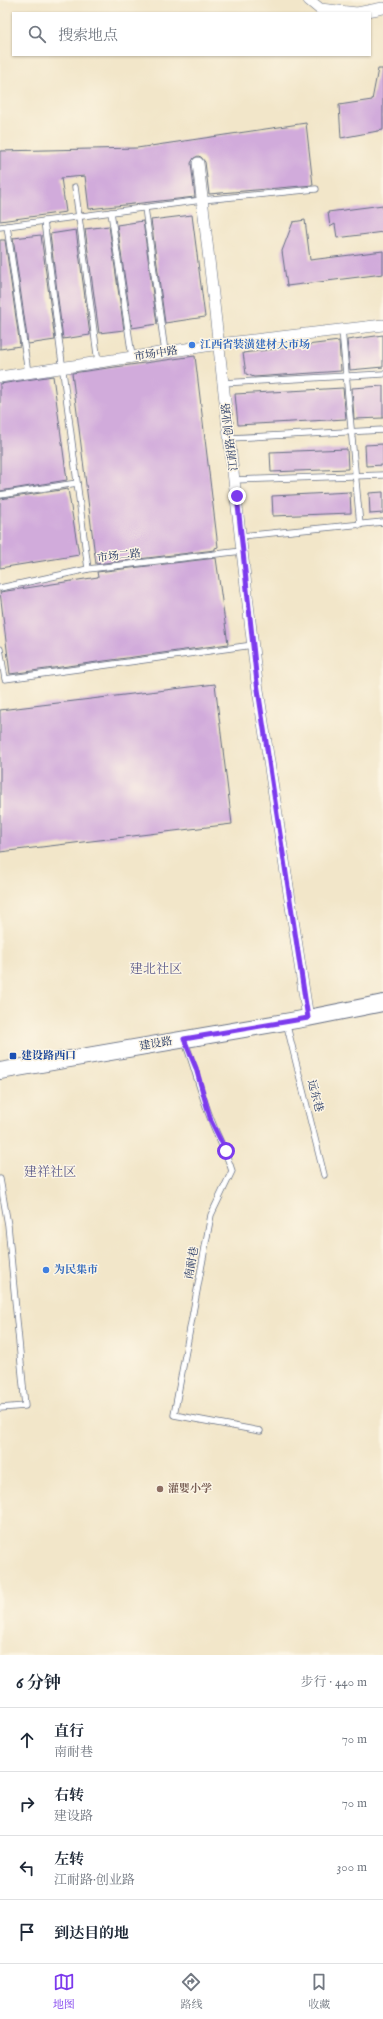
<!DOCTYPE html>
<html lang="zh">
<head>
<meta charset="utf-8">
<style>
	body { margin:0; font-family:"IM FELL English","Noto Serif SC",serif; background:#f2f2f3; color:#1f2937 }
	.stop { position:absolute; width:12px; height:12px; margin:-9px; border:3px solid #7c3aed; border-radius:50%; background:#fff }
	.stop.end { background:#7c3aed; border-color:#fff; box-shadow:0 1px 4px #0008 }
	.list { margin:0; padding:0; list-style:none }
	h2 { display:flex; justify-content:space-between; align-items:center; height:52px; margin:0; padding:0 16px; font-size:17px }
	h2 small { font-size:13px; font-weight:400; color:#747a83 }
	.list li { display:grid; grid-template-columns:26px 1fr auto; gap:12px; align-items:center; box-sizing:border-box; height:64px; padding:0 16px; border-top:1px solid #e0e1e3 }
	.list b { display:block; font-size:15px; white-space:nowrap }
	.list p { margin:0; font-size:13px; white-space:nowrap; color:#747a83 }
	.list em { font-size:13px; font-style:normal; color:#747a83 }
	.icon { flex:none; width:22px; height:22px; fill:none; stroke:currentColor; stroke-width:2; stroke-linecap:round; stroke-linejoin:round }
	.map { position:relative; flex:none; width:383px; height:1655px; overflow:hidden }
	.search { position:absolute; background:#fff; box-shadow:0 1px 3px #0004; left:12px; right:12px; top:12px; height:44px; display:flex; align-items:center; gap:10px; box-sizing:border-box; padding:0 14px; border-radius:0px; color:#747a83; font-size:15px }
	.sheet { height:308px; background:#fff }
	nav { display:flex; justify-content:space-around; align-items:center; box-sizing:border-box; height:56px; border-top:1px solid #e0e1e3; background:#fff; font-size:11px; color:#747a83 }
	nav a { display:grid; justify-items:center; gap:2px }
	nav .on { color:#7c3aed }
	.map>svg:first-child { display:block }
	.building { fill:#d1abdb }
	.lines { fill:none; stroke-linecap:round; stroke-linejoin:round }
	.service-casing { stroke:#666f83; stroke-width:7 }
	.minor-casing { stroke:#666f83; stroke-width:12 }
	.secondary-casing { stroke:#666f83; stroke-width:18 }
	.service { stroke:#fff; stroke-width:5.5 }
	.minor { stroke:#fff; stroke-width:11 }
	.secondary { stroke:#fff; stroke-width:16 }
	.route { stroke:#7c3aed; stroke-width:5 }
	.shop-dot { fill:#3f7fe0; stroke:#fcf5e5; stroke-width:1.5 }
	.transit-dot { fill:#1a4fb4; stroke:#fcf5e5; stroke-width:1.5 }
	.education-dot { fill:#8d6e63; stroke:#fcf5e5; stroke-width:1.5 }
	.labels { text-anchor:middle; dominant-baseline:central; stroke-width:3; stroke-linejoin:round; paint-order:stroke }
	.shop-label { font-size:11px; font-weight:bold; fill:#366cbe; stroke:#fcf5e5; text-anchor:start }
	.street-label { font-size:11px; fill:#1b2f5e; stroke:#fcf5e5 }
	.transit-label { font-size:11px; font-weight:bold; fill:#164399; stroke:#fcf5e5; text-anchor:start }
	.education-label { font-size:11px; font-weight:bold; fill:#785e54; stroke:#fcf5e5; text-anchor:start }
	.quarter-label { font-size:13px; fill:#5b5a8a; stroke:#fcf5e5 }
</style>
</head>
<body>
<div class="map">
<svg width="383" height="1655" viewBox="0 0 383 1655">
	<rect width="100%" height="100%" fill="#fcf5e5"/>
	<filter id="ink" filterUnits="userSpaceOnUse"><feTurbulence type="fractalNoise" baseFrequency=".025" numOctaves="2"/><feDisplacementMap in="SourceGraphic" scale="8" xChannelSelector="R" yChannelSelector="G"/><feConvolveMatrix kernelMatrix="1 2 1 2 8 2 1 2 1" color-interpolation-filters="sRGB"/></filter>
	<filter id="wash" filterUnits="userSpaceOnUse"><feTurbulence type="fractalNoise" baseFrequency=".012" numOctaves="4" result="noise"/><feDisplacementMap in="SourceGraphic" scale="16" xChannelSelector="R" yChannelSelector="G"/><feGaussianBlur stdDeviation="0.9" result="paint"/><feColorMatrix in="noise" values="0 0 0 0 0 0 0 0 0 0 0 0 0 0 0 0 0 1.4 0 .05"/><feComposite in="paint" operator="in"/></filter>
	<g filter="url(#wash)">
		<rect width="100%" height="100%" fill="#f2e6c9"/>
		<g id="blocks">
			<g class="building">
				<path d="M378,69H383V130L341,138L339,105L372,100Z"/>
				<path d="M306,123L313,185L209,194L205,162L201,157L198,156L194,158L191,163L195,197L89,209L85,176L61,178L66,212L0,221V151L137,148Z"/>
				<path d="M383,205V232L337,238L335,224L330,227L328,212Z"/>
				<path d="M192,215L205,317L165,323L151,220Z"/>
				<path d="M305,220L310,260L383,251V274L287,286L282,251L293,222Z"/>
				<path d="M143,221L157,324L132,328L117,225Z"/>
				<path d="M109,226L124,330L99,333L85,229Z"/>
				<path d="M76,230L90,335L63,339L50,234Z"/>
				<path d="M41,235L55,340L28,344L13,238Z"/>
				<path d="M0,240H5L20,346L0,349Z"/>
				<path d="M383,335V367L350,370L347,340Z"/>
				<path d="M339,341L341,371L254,377L246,374L243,353Z"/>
				<path d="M195,356L218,547L215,548V550L96,564L72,373Z"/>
				<path d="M53,376L67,480L0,491V384Z"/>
				<path d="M383,386V418L354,419L352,388Z"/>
				<path d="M343,388L346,419L238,425L235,394Z"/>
				<path d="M383,444V465L366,466L365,445Z"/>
				<path d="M347,449L348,469L271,472L270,452Z"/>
				<path d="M68,489L79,555L0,568V499Z"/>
				<path d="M350,492L351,513L273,516L272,496Z"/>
				<path d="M383,492V513L370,514L369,493Z"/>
				<path d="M216,558L228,644L10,674L0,592L98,577L97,572Z"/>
				<path d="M215,684L232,824L0,852V710Z"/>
			</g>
		</g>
	</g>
	<g filter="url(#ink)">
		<use href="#blocks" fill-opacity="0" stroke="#666f83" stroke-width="1"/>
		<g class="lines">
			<g class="service-casing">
				<g id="service">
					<path d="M75,187L98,362"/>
					<path d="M145,208L165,352"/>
					<path d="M111,212L132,357"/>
					<path d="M44,221L88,569"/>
					<path d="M7,226L28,373"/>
					<path d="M0,227L202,200L316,189"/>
					<path d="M342,330L360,525"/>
					<path d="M223,383L383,374"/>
					<path d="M230,438L383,430"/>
					<path d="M235,480L383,475"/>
					<path d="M0,495L77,483"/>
					<path d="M241,536L383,522"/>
					<path d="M0,588L88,569L242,551"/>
					<path d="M0,649L5,679L253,645"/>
					<path d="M286,1022L324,1175"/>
					<path d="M185,1042C195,1068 201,1096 212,1122C218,1138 227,1154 232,1171L211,1215L174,1415L260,1431"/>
					<path d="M0,1179L8,1225L25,1406L0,1408"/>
				</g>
			</g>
			<g class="minor-casing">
				<g id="minor">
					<path d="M309,0L320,9L357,13L383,8"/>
					<path d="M198,163L257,683L308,1018"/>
					<path d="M0,377L219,344L383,325"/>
				</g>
			</g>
			<g class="secondary-casing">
				<path id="secondary" d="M0,1071L308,1018L383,1003"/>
			</g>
			<use href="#service" class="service"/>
			<use href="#minor" class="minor"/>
			<use href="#secondary" class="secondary"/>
		</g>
	</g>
	<g class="lines" filter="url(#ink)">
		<path class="route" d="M226,1151L211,1121L196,1068L184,1039L308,1018L257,683L237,496"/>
	</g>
	<g class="shop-dot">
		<circle cx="192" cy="345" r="4"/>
		<circle cx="46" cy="1270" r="4"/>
	</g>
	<rect class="transit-dot" x="9" y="1052" width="8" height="8" rx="2"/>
	<circle class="education-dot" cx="160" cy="1489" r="4"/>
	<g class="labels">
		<g class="shop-label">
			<text x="200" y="345">江西省装潢建材大市场</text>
			<text x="54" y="1270">为民集市</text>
		</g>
		<g class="street-label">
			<text transform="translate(156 354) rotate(-9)">市场中路</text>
			<text transform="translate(230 437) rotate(-97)">江耐路·创业路</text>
			<text transform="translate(119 556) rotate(-7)">市场二路</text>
			<text transform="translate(156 1044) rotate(-10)">建设路</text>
			<text transform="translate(315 1096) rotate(76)">远东巷</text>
			<text transform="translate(192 1263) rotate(-80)">南耐巷</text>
		</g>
		<g class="transit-label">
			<text x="21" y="1056">建设路西口</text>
		</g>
		<g class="education-label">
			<text x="168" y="1489">灌婴小学</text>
		</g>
		<g class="quarter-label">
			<text x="156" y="969">建北社区</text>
			<text x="50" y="1172">建祥社区</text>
		</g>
	</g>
</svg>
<div class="stop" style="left:226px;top:1151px"></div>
<div class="stop end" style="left:237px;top:496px"></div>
<div class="search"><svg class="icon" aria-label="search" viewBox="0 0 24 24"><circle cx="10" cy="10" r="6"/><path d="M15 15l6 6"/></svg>搜索地点</div>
</div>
<section class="sheet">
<h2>6 分钟<small>步行 · 440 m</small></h2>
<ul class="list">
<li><svg class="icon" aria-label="ahead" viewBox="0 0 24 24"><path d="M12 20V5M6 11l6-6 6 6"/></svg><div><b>直行</b><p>南耐巷</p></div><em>70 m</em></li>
<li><svg class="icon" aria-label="right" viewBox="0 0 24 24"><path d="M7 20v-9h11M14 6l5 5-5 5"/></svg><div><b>右转</b><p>建设路</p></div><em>70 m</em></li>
<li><svg class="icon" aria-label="left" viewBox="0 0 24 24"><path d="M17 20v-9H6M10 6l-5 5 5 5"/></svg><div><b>左转</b><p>江耐路·创业路</p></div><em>300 m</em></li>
<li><svg class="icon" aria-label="arrive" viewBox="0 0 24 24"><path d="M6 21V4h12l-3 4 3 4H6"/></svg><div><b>到达目的地</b></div></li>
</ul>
</section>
<nav>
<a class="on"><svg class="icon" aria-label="map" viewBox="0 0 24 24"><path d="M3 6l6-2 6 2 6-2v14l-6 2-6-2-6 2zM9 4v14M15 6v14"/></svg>地图</a>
<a><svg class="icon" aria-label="directions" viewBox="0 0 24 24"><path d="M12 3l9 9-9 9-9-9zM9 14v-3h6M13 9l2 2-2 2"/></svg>路线</a>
<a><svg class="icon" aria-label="saved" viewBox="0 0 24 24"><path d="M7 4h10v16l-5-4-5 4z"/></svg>收藏</a>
</nav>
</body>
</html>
